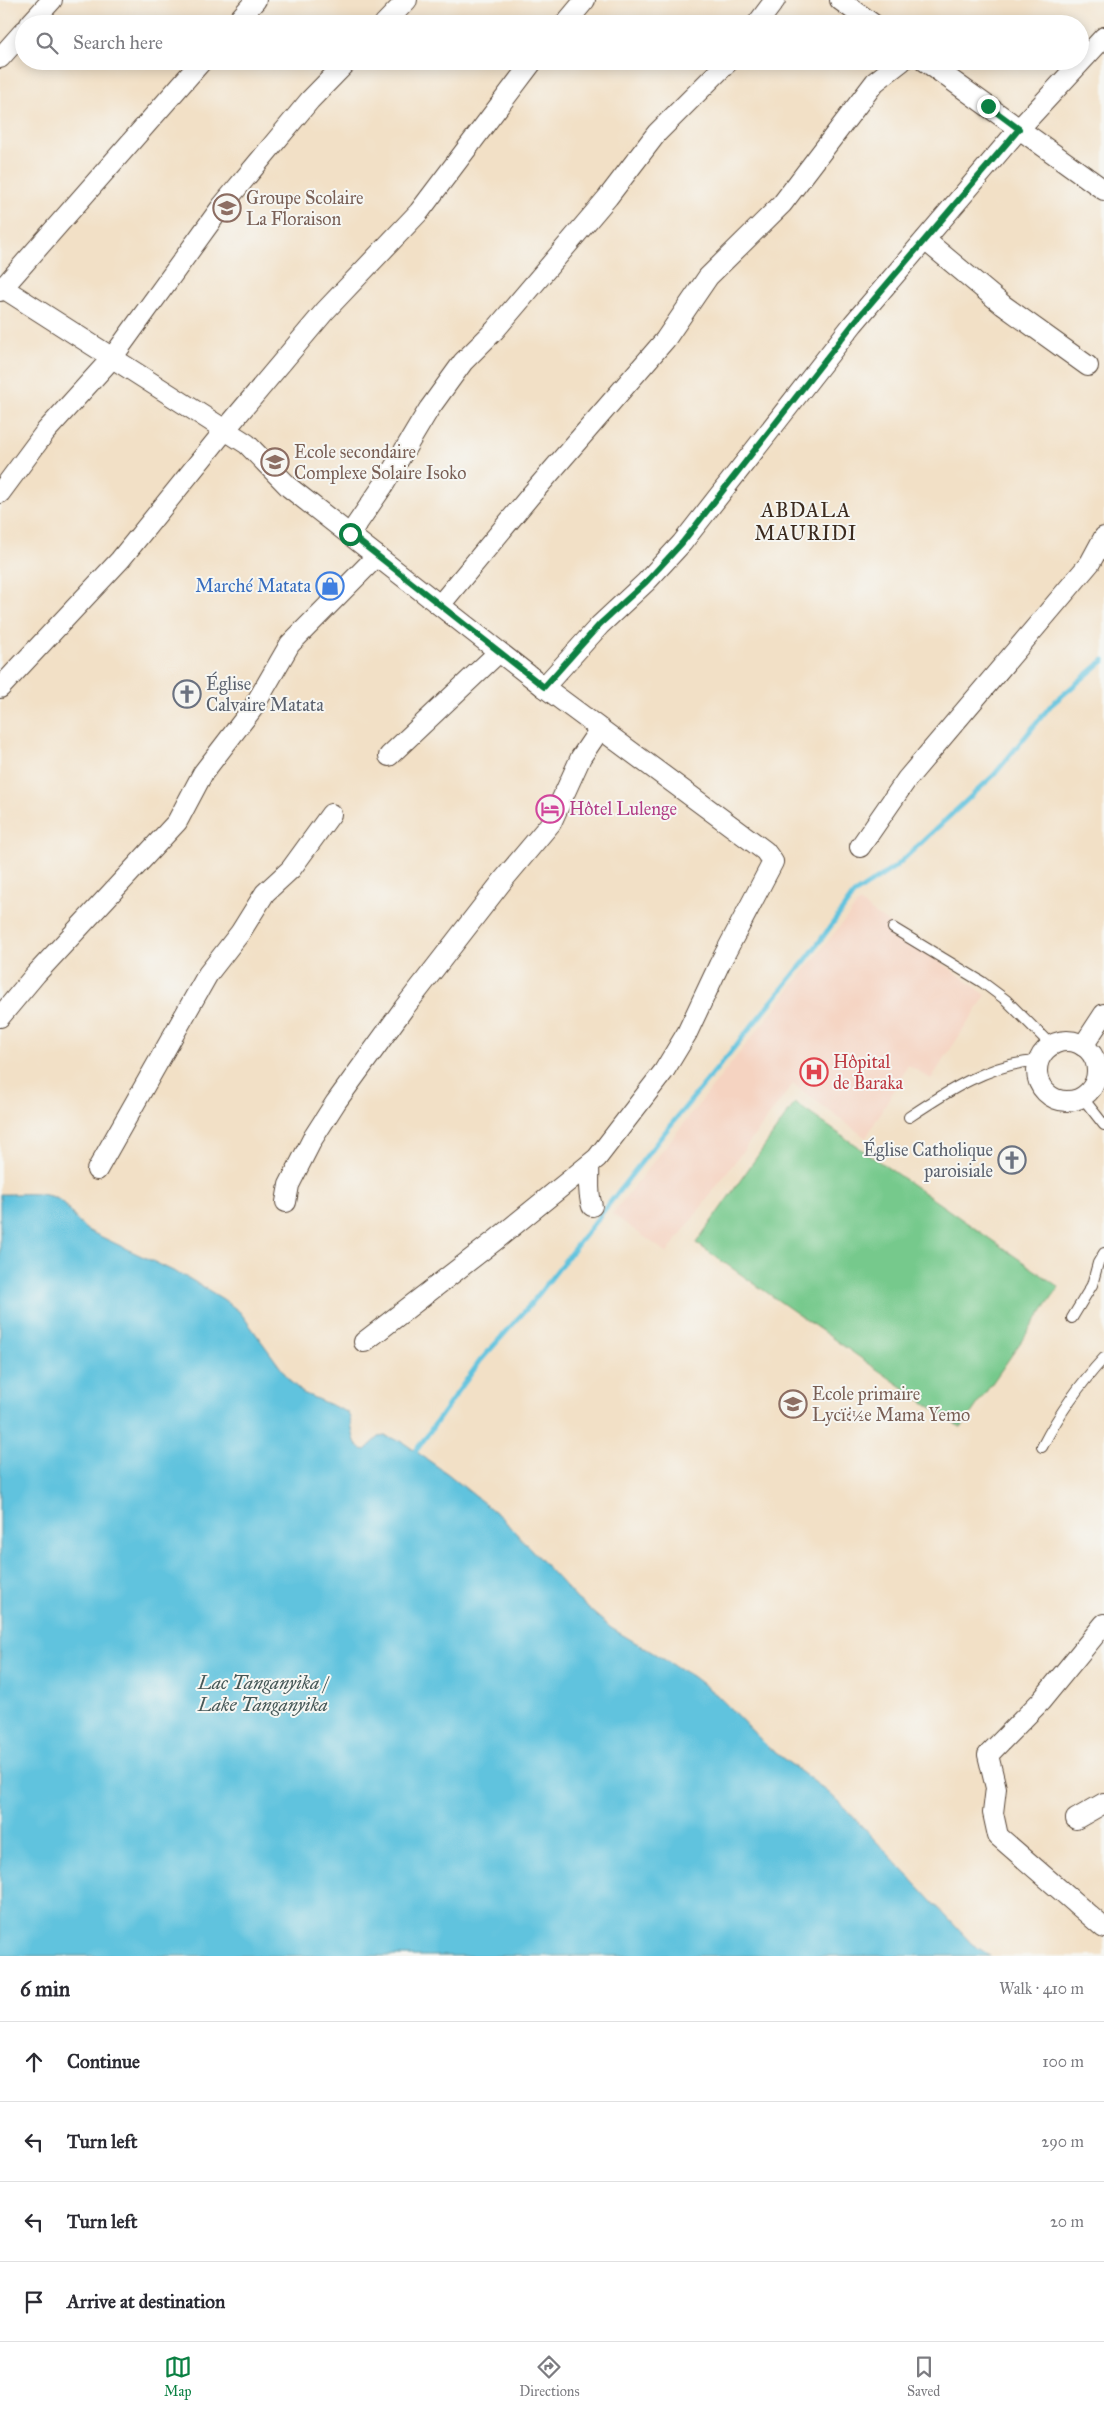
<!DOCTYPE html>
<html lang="en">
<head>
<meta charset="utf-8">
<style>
	body { margin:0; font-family:"IM FELL Great Primer",serif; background:#f2f2f3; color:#2b2b33 }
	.stop { position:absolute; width:15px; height:15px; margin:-11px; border:4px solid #0b8043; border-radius:50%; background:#fff }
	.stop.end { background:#0b8043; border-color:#fff; box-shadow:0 1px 5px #0008 }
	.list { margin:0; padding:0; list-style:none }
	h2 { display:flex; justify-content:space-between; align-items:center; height:65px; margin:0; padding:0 20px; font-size:21px }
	h2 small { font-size:16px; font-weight:400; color:#7c7c81 }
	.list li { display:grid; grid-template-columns:32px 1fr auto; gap:15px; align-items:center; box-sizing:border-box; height:80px; padding:0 20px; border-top:1px solid #e1e1e2 }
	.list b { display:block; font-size:19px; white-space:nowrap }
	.list em { font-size:16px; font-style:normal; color:#7c7c81 }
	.icon { flex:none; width:28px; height:28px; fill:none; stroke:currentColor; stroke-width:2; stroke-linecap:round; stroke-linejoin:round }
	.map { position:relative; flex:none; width:1104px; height:1956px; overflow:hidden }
	.search { position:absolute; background:#fff; box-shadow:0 2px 12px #0003; left:15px; right:15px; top:15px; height:55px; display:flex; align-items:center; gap:12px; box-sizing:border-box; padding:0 18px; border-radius:28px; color:#7c7c81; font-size:19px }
	.sheet { height:385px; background:#fff }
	nav { display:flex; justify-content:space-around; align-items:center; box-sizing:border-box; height:70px; border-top:1px solid #e1e1e2; background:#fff; font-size:14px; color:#7c7c81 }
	nav a { display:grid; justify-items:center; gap:2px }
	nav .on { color:#0b8043 }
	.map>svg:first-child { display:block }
	.built { fill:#f5d3c1 }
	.green { fill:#76c98c; stroke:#587a55 }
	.water { fill:#60c3de; stroke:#4e767e }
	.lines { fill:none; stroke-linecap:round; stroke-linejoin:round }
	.stream { stroke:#60c3de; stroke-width:5 }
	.service-casing { stroke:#564537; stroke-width:12 }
	.minor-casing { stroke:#564537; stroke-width:22 }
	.service { stroke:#fff; stroke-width:10 }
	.minor { stroke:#fff; stroke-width:20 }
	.route { stroke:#0b8043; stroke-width:6 }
	.labels { text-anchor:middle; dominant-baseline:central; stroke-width:4; stroke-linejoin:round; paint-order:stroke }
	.education-label { font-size:18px; fill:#785e54; stroke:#f6f6f2; text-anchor:start }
	.shop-label { font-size:18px; fill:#366cbe; stroke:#f6f6f2; text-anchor:end }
	.worship-label { font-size:18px; fill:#5b616d; stroke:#f6f6f2; text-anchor:start }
	.hotel-label { font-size:18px; fill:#b23c85; stroke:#f6f6f2; text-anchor:start }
	.health-label { font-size:18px; fill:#be3a42; stroke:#f6f6f2; text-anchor:start }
	.water-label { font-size:19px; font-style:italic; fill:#465858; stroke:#f6f6f2 }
	.quarter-label { font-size:20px; letter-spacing:1px; fill:#3b2a1e; stroke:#f6f6f2 }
</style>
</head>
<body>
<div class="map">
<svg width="1104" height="1956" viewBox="0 0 1104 1956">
	<rect width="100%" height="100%" fill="#f6f6f2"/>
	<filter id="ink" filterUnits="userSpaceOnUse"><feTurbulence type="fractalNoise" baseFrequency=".02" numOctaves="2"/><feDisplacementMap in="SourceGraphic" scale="10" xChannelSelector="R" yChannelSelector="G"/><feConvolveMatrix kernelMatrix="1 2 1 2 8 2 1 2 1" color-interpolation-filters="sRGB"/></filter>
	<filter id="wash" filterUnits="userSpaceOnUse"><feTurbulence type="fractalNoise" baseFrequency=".0096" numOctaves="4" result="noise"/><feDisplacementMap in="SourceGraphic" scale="20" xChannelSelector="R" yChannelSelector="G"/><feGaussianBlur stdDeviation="1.12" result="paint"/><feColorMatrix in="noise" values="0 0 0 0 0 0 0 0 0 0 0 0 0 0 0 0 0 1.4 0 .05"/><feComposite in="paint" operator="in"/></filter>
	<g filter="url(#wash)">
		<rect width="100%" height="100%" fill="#f2e0c6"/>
		<path class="built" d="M859,902L986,995L931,1079L908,1065L866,1138L793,1084L667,1253L612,1214Z"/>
		<path class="green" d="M795,1103L1059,1287L961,1428L696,1243Z"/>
		<path class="water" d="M0,1194C18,1195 51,1189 64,1204C72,1213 77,1222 87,1230L190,1279L223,1299L240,1312L291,1382L303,1393L347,1412C355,1422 349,1447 365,1450L379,1437L385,1436L401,1441L448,1474L501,1517L577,1599L611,1628L692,1676L717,1695L769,1748L828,1792L845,1808L972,1944L991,1956H0Z"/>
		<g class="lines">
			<path class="stream" d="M415,1452L480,1361L531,1304L665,1132L809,956L854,894L895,867L994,775L1051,705L1104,660"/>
		</g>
	</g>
	<g filter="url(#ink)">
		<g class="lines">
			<g class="service-casing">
				<g id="service">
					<path d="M893,928L982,982L1006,1000L1051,1045"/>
					<path d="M1082,1097L1104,1125"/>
					<path d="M909,1117C948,1091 990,1063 1038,1061"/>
					<path d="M1072,1318L1092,1285L1098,1263L1104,1253"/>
					<path d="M1042,1447C1060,1412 1078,1386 1104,1358"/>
				</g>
			</g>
			<g class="minor-casing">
				<g id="minor">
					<path d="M840,0L873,24"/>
					<path d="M30,24L52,0"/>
					<path d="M235,24L256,0"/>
					<path d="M384,24L407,0"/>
					<path d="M565,24L585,0"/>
					<path d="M757,24L775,0"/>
					<path d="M0,58L24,31"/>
					<path d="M925,61L1104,190"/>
					<path d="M925,240L1003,305L1088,366"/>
					<path d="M0,286L247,444L290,488L544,687L765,851L773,862L719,965L687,1033L664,1071L597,1158L497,1239L364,1342"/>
					<path d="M0,291L202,61"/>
					<path d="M0,493L46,431L112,358L222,206L310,100L348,61"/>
					<path d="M350,534L383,486L429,409L463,362L495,330L608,197L657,133L729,61"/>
					<path d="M440,605L530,496L665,340L708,277L782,204L875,82L902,61"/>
					<path d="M544,687L600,625L646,582L682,543L853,324L1019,129L1104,37"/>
					<path d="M0,688L120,560L225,430L325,311L419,212L533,61"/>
					<path d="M389,756L499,652"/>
					<path d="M860,847L907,779L1090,563L1104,537"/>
					<path d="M0,1017L36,974L177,822L203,773L253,708L290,644L377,556"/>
					<circle cx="1067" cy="1071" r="30"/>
					<path d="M1083,1046L1104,1014"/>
					<path d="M589,1165C590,1180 587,1192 592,1206"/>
					<path d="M97,1170L208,974L240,933L265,893L291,869L331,814"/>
					<path d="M286,1202L289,1185L313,1138L336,1102L404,1008L504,879L551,823L581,757L600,729"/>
					<path d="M1104,1624L1041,1701L988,1755L996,1788L993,1813L998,1836L1104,1928"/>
					<path d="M1076,1819L1104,1803"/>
				</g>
			</g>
			<use href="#service" class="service"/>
			<use href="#minor" class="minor"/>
		</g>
	</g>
	<g class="lines" filter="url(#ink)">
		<path class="route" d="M350,534L544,687L600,624L646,582L682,543L853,324L1019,129L988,106"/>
	</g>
	<defs>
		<g id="school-ring" transform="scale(1.4375)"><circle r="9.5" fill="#f6f6f2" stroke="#8d6e63" stroke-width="1.5"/><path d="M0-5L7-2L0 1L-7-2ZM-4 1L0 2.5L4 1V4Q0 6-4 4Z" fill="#8d6e63"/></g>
		<g id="shop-ring" transform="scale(1.4375)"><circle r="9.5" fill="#f6f6f2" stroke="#3f7fe0" stroke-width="1.5"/><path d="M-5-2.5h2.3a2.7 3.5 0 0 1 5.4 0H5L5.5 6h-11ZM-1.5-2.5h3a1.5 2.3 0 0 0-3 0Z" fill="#3f7fe0"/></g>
		<g id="church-ring" transform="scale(1.4375)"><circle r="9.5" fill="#f6f6f2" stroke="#6b7280" stroke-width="1.5"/><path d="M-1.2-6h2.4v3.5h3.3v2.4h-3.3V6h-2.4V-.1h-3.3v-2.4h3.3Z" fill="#6b7280"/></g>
		<g id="hotel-ring" transform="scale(1.4375)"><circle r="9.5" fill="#f6f6f2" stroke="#d1479c" stroke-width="1.5"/><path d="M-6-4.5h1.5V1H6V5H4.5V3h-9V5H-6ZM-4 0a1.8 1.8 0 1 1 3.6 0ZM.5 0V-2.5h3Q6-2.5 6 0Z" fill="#d1479c"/></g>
		<g id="hospital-ring" transform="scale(1.4375)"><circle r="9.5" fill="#f6f6f2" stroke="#e0444e" stroke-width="1.5"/><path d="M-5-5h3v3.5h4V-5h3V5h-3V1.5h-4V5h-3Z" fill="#e0444e"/></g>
	</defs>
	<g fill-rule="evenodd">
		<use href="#school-ring" x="227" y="208"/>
		<use href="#school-ring" x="275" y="462"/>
		<use href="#shop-ring" x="330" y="586"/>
		<use href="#church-ring" x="187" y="694"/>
		<use href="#hotel-ring" x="550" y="809"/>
		<use href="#hospital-ring" x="814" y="1072"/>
		<use href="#church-ring" x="1012" y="1160"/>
		<use href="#school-ring" x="793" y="1404"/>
	</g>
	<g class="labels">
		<g class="education-label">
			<text x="246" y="198">Groupe Scolaire<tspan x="246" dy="21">La Floraison</tspan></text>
			<text x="294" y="452">Ecole secondaire<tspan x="294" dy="21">Complexe Solaire Isoko</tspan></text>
			<text x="812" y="1394">Ecole primaire<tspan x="812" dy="21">Lycï¿½e Mama Yemo</tspan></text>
		</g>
		<g class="shop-label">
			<text x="311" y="586">Marché Matata</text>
		</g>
		<g class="worship-label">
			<text x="206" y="684">Église<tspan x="206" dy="21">Calvaire Matata</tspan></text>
			<text x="993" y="1150" text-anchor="end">Église Catholique<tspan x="993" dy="21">paroisiale</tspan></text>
		</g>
		<g class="hotel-label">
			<text x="569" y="809">Hôtel Lulenge</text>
		</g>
		<g class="health-label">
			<text x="833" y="1062">Hôpital<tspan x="833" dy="21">de Baraka</tspan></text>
		</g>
		<g class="water-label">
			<text x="263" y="1682">Lac Tanganyika /<tspan x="263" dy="22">Lake Tanganyika</tspan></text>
		</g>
		<g class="quarter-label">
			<text x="806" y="510">ABDALA<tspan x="806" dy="23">MAURIDI</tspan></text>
		</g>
	</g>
</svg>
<div class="stop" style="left:350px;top:534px"></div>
<div class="stop end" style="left:988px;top:106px"></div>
<div class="search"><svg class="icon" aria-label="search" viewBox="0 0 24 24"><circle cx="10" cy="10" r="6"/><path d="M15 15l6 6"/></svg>Search here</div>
</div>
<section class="sheet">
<h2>6 min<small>Walk · 410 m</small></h2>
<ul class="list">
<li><svg class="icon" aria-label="ahead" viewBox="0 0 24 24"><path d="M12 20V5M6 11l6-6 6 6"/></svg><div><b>Continue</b></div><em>100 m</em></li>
<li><svg class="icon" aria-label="left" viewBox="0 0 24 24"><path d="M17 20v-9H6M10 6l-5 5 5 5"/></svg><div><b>Turn left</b></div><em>290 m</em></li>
<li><svg class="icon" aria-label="left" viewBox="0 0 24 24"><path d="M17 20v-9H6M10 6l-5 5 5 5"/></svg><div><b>Turn left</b></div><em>20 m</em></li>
<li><svg class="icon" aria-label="arrive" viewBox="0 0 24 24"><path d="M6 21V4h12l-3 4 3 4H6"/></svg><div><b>Arrive at destination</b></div></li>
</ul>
</section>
<nav>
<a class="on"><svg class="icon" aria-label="map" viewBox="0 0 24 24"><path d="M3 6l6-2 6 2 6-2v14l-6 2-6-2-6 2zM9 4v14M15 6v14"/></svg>Map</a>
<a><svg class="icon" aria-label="directions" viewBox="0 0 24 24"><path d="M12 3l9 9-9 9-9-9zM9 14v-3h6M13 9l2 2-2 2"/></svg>Directions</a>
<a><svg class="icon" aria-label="saved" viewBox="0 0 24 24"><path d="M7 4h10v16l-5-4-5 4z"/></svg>Saved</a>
</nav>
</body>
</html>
